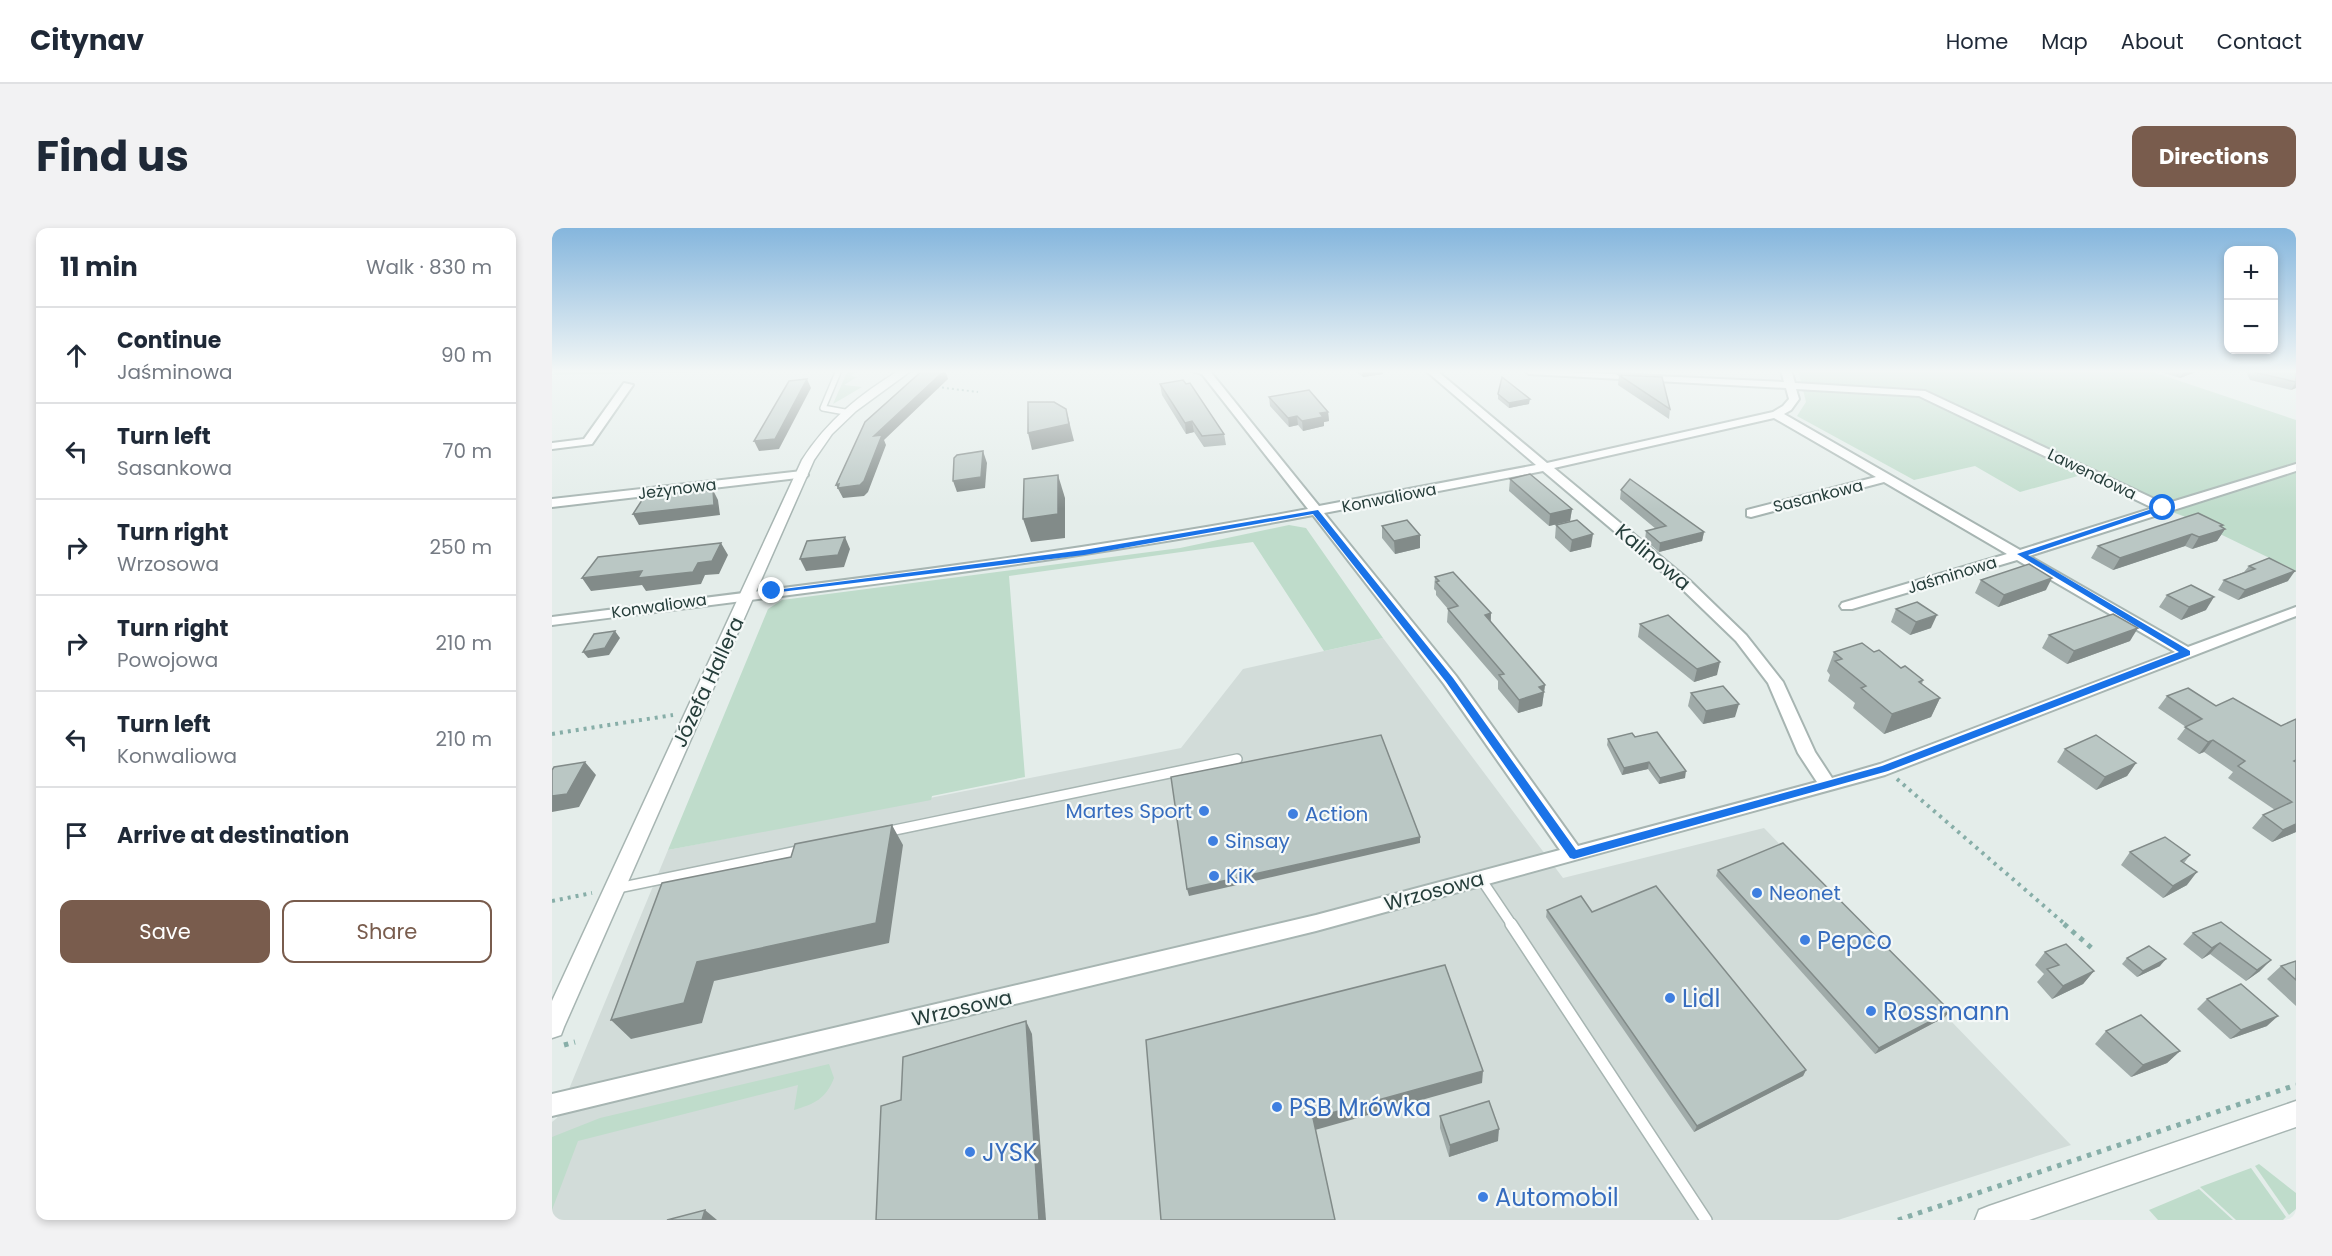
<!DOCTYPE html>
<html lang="en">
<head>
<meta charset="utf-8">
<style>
	body { margin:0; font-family:Poppins,sans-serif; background:#f2f2f3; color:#1f2937 }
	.controls { position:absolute; right:18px; top:18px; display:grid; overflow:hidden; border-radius:12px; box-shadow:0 3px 9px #0003 }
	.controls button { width:54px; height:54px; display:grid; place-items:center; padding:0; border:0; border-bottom:2px solid #e0e1e3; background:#fff; color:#1f2937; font:30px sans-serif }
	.stop { position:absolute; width:18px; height:18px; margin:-14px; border:4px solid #1a73e8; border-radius:50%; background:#fff }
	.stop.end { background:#1a73e8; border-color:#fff; box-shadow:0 2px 6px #0008 }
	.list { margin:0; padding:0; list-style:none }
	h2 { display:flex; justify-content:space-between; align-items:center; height:78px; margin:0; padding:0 24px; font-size:26px }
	h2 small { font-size:20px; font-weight:400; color:#747a83 }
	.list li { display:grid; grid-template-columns:39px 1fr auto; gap:18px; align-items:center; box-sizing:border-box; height:96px; padding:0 24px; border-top:2px solid #e0e1e3 }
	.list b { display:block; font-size:22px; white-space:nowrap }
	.list p { margin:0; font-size:20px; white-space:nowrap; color:#747a83 }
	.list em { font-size:20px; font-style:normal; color:#747a83 }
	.actions { display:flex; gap:12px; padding:18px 24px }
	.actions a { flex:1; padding:14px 0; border:2px solid #795c4d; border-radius:12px; text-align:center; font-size:21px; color:#795c4d }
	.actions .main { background:#795c4d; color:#fff }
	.icon { flex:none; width:33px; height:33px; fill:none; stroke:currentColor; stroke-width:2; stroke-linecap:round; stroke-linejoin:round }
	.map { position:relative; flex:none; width:1744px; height:992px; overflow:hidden; border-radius:12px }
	header { display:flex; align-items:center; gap:36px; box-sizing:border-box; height:84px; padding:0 30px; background:#fff; border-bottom:2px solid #e0e1e3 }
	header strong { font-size:28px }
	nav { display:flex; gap:33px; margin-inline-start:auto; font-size:21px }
	.intro { display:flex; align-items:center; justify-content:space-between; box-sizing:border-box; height:144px; padding:0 36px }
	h1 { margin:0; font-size:42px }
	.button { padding:15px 27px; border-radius:12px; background:#795c4d; color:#fff; font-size:21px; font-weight:700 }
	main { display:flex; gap:36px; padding:0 36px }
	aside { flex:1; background:#fff; border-radius:12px; box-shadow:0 3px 9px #0003 }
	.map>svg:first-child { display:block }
	.built { fill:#d2dcd9 }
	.green { fill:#bfdccb }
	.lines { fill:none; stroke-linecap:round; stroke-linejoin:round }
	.service-far2-casing { stroke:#a7b5b2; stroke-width:8 }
	.service-far1-casing { stroke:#a7b5b2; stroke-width:12 }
	.service-casing { stroke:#a7b5b2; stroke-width:14 }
	.minor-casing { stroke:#a7b5b2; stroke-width:4 }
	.tertiary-casing { stroke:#a7b5b2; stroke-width:3 }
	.path-far2 { stroke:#87aea8; stroke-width:2; stroke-dasharray:2 3; stroke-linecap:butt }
	.path-far1 { stroke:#87aea8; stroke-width:4; stroke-dasharray:3 5; stroke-linecap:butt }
	.path { stroke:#87aea8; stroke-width:5; stroke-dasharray:4.5 6; stroke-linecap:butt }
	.service-far2 { stroke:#fff; stroke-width:5 }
	.service-far1 { stroke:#fff; stroke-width:9 }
	.service { stroke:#fff; stroke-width:11 }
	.minor { fill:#fff; fill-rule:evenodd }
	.tertiary { fill:#fff; fill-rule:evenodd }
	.wall { fill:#a0aba9 }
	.shaded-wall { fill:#828b89 }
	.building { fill:#bac7c4; stroke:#828b89; stroke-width:1.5 }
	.route { fill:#1a73e8 }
	.shop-dot { fill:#3f7fe0; stroke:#f5f9f8; stroke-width:2 }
	.labels { text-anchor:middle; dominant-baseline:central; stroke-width:4.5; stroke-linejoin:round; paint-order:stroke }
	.far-street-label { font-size:16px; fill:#253d3a; stroke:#f5f9f8 }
	.street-label { font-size:20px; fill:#253d3a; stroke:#f5f9f8 }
	.shop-label { font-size:20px; fill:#366cbe; stroke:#f5f9f8; text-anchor:start }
	.near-shop-label { font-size:24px; fill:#366cbe; stroke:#f5f9f8; text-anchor:start }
</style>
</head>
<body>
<header>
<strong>Citynav</strong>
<nav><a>Home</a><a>Map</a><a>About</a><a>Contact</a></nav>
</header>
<div class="intro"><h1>Find us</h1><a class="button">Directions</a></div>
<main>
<aside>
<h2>11 min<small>Walk · 830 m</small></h2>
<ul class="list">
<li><svg class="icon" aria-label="ahead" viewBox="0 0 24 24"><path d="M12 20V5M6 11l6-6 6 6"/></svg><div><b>Continue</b><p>Jaśminowa</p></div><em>90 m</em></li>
<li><svg class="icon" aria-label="left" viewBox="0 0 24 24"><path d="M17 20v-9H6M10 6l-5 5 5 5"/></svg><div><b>Turn left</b><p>Sasankowa</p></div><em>70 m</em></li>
<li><svg class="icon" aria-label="right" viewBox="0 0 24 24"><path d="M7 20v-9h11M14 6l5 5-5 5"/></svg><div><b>Turn right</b><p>Wrzosowa</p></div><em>250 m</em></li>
<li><svg class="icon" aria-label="right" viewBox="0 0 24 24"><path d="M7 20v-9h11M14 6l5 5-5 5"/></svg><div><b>Turn right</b><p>Powojowa</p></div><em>210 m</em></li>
<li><svg class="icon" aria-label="left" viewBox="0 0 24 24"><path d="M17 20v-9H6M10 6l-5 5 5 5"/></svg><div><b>Turn left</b><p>Konwaliowa</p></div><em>210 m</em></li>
<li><svg class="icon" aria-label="arrive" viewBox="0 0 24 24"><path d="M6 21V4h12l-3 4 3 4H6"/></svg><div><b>Arrive at destination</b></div></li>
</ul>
<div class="actions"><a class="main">Save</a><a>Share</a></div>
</aside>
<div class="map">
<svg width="1744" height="992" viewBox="0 0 1744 992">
	<rect width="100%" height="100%" fill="#e4edea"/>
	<path class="built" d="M831,410L1011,650L1212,600L1519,917L1286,992H0V894L5,890L116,622L629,520L691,441Z"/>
	<g class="green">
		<path d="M8,142H258L0,147Z"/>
		<path d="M296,142H307L298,148L305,149L292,157L310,159L339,142L281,176Z"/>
		<path d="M1246,142H1595L1744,192V343L1631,288L1579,269L1533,246L1468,264L1423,238L1362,252L1245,188L1254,174Z"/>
		<path d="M737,297L754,300L831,410L772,423L701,314L457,348L473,549L380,568L379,572L116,622L216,381L230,372L628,320Z"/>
		<path d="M277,836L282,850C274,871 262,876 242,882L246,857L26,913L0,982V909L48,890Z"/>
		<path d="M1707,936L1744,965V981L1737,987L1703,938Z"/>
		<path d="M1699,940L1734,989L1731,992H1684L1648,959Z"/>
		<path d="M1647,961L1681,992H1606L1597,982Z"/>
	</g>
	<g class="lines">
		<g class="service-far2-casing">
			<path id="service-far2" d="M287,142L271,180L293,184"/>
		</g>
		<g class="service-far1-casing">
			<g id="service-far1">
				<path d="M333,604L685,531"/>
				<path d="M929,651L960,697"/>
				<path d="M66,660L250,622"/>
			</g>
		</g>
		<g class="service-casing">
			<path id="service" d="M959,696L1154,992"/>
		</g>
		<g class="minor-casing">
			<g id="minor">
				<path d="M638,142H657L767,278L984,237L873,142H884L995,235L1221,184L1231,178L1237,171L1234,160L977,146L973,142L1232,154L1229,142H1239L1243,155L1373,163L1613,276L1744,236V243L1477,328L1636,419L1744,379V388L1333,547L764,703L0,888V866L764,687L1008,622L892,456L761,287C509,335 254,365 0,397V389C253,357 505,328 756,281L650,146ZM1244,161L1367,168L1601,280L1468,322L1232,186L1239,182L1247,171ZM1222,190L1324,249L1195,282V288L1199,289L1332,254L1455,326L1290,375L1288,378L1290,381H1300L1465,332L1623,424L1328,536L1280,550L1263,524L1231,454L1194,407L1137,352L1002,240ZM991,243L1127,358L1184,413L1216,455L1246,525L1265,554L1026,618L904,448L772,285Z"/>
				<path d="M72,155L81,157L40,216L0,221V215L32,211Z"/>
				<path d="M250,243L256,247L254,249L0,279V271Z"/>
			</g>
		</g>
		<g class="tertiary-casing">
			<g id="tertiary">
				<path d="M348,142H360L304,183L280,206L262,232L12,799L9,807L0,810V773L250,232C275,193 308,166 348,142Z"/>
				<path d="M1744,873V899L1477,992H1423L1427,982L1437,978Z"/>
			</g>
		</g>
		<path class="path-far2" d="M385,159L426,164"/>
		<g class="path-far1">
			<path d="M0,506L121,487"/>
			<path d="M1345,551L1514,697"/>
			<path d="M0,673L40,665"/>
		</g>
		<g class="path">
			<path d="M1512,696L1542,722"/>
			<path d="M12,817L23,814"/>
			<path d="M1346,992L1744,857"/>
		</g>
		<use href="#service-far2" class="service-far2"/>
		<use href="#service-far1" class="service-far1"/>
		<use href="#service" class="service"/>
		<use href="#minor" class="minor"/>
		<use href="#tertiary" class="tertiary"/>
	</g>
	<g class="wall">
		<path d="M802,142H831V146L811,149Z"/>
		<path d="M1603,142H1645L1644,144L1628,150Z"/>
		<path d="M1693,142H1744V160L1739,162L1698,152Z"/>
		<path d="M1067,147L1118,181L1117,191L1066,157Z"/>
		<path d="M608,156L672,206L674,217L652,219L642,204L634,206L610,167Z"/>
		<path d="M946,166L977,176L957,180L946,171Z"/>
		<path d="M717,169L776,184L777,193L772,194V198L751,203L746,197L737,199L718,178Z"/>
		<path d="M958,251L1020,281L1018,293L997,298L957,263Z"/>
		<path d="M1069,262L1152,304L1150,313L1107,324L1093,312L1094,303L1104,301L1068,271Z"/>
		<path d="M1004,297L1039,319L1018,324L1003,310Z"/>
		<path d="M830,298L868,320L843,326L830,310Z"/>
		<path d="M1670,299L1673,301L1665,313L1640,321L1633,318L1561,342L1539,330L1546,318Z"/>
		<path d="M1697,338L1736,353L1686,372L1666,362L1672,352L1692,344Z"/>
		<path d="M883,349L939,385V394L993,457L990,478L966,485L946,461V453L895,394L896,381L884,367V363L882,361Z"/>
		<path d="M1429,352L1494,362L1446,379L1423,365Z"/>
		<path d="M1615,367L1654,382L1629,392L1607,379Z"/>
		<path d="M1344,381L1379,400L1358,407L1339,394Z"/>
		<path d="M1088,396L1165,447L1142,454L1086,409Z"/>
		<path d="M1497,407L1578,413L1515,436L1490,420Z"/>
		<path d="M1282,424H1322L1371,452L1370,456L1388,470L1379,489L1332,506L1301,480L1303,475L1276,453L1278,447L1275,443Z"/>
		<path d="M1139,465L1183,489L1151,496L1136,478Z"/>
		<path d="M1615,468L1664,478L1729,498L1744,491V604L1720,614L1700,600L1711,587L1723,582L1676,550L1681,544L1652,524L1647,526L1625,511L1634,499L1606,480Z"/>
		<path d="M1083,509L1133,550L1107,556L1096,541L1070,547L1055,517L1056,511Z"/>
		<path d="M1513,521L1584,535L1575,548L1544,562L1505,534Z"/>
		<path d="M1578,624L1638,627L1632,635L1635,657L1611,670L1569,637Z"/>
		<path d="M1166,642L1393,789L1323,826L1164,648Z"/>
		<path d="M995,682L1040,684L1254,842L1251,848L1142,904L994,689Z"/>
		<path d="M1669,694L1708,743L1694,753L1658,726L1650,731L1631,716L1641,705Z"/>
		<path d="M1493,724L1542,743L1531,756L1500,771L1485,754L1492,746L1483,737Z"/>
		<path d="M1575,730L1608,738L1585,749L1570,736Z"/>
		<path d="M1744,733V778L1715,751L1729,738Z"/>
		<path d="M1655,771L1715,798L1678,811L1645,781Z"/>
		<path d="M1554,803L1628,823L1615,835L1579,849L1543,816Z"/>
		<path d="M888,888L946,913L897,929L888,900Z"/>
	</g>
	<g class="shaded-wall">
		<path d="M393,142L396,151L332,212L334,217L316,264L312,268L291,270L284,257L322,208Z"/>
		<path d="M810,142H831V146L811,149Z"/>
		<path d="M1633,142H1645L1644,144L1628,150Z"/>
		<path d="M255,151L259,160L227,221L207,223L202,213Z"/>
		<path d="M1744,154V160L1739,162Z"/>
		<path d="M978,171L977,176L957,180V175Z"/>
		<path d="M514,181L522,213L480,222L476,205Z"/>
		<path d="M776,184L777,193L772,194V198L751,203L750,193L768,185Z"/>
		<path d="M745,188L746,197L737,199L736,190Z"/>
		<path d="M640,193L642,204L634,206L633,195Z"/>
		<path d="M431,223L435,235L433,260L405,264L401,253Z"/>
		<path d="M506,247L513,270V310L479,314L471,291Z"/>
		<path d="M161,262L166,272L168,287L87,297L81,286Z"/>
		<path d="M1020,281L1018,293L997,298L998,286Z"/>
		<path d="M1671,297L1668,302L1673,301L1665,313L1640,321L1647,309Z"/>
		<path d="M1152,304L1150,313L1107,324L1108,315Z"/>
		<path d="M1041,306L1039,319L1018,324L1020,312Z"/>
		<path d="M1640,306L1633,318L1561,342L1568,330Z"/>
		<path d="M868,307V320L843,326L842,313Z"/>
		<path d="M293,309L298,321L292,339L254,343L248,331Z"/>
		<path d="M169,315L176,327L167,346L153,347L149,356L94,363L90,357L39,363L30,350L90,343L146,335Z"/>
		<path d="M1743,343L1736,353L1686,372L1693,362Z"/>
		<path d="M1500,350L1494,362L1446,379L1452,367Z"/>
		<path d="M1662,369L1654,382L1629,392L1637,379Z"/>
		<path d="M939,385L938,398L933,387Z"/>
		<path d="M1385,387L1379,400L1358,407L1364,394Z"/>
		<path d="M1586,400L1578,413L1515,436L1522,423Z"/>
		<path d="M63,403L68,410L57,427L36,430L31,424Z"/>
		<path d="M1168,434L1165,447L1142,454L1145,441Z"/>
		<path d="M993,457L990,478L966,485L967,472L987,459Z"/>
		<path d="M1388,470L1379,489L1332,506L1340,486Z"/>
		<path d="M1187,476L1183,489L1151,496L1154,483Z"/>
		<path d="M1661,512L1652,524L1647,526L1656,514Z"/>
		<path d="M33,534L44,547L27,579L0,584V568Z"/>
		<path d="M1097,534L1096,541L1070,547L1072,540Z"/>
		<path d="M1584,535L1575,548L1544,562L1553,549Z"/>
		<path d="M1134,543L1133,550L1107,556L1108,550Z"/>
		<path d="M1744,596V604L1720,614L1731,602Z"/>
		<path d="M340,597L351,617L337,715L162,753L150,795L79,811L59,792L145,734Z"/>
		<path d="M868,609V615L637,668L635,661Z"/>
		<path d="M1645,644L1635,657L1611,670L1621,658Z"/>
		<path d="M1668,715L1658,726L1650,731L1660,720Z"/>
		<path d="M1614,731L1608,738L1585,749L1591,743Z"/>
		<path d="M1719,732L1708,743L1694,753L1705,742Z"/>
		<path d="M1542,743L1531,756L1500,771L1511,758Z"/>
		<path d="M1398,783L1393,789L1323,826L1327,820Z"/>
		<path d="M1726,788L1715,798L1678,811L1689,802Z"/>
		<path d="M474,793L480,806L494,992H487Z"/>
		<path d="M1628,823L1615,835L1579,849L1591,837Z"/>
		<path d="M1254,842L1251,848L1142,904L1145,898Z"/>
		<path d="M931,843L930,855L763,902L761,890Z"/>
		<path d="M947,901L946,913L897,929L898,917Z"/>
		<path d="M153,982L165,992H150Z"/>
	</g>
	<g class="building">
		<path d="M371,142H393L322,208L330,207L312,253L308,257L286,260L287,256L284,257L313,194Z"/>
		<path d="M1701,142H1744V154L1702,144Z"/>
		<path d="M1067,147L1110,149L1118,181Z"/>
		<path d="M950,149L978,171L957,175L946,166Z"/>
		<path d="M255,151L223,211L202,213L237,153Z"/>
		<path d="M631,152L634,156L638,155L672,206L650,208L640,193L633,195L608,156Z"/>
		<path d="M757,162L776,184L768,185L771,189L750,193L745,188L736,190L717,169Z"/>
		<path d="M476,174H502L514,181L517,196L476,205Z"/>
		<path d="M431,223L429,249L401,253L402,230L405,227Z"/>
		<path d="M978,246L1020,281L998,286L958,251Z"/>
		<path d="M506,247V286L471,291L472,251Z"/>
		<path d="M1078,251L1152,304L1108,315L1094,303L1114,298L1069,262Z"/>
		<path d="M161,262L162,277L81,286L92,269Z"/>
		<path d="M1646,285L1671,297L1668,298L1673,301L1647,309L1640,306L1568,330L1546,318Z"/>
		<path d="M855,292L868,307L842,313L830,298Z"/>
		<path d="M1025,292L1041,306L1020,312L1004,297Z"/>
		<path d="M293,309L286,327L248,331L255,313Z"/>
		<path d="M169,315L160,333L146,335L141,344L86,350L90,343L30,350L46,329Z"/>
		<path d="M1717,330L1743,343L1693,362L1672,352L1703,341L1697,338Z"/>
		<path d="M1477,336L1500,350L1452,367L1429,352Z"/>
		<path d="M901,344L939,385L933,387L993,457L987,459L992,464L967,472L947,447L952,446L896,381L906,378L884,354L887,353L883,349Z"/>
		<path d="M1639,357L1662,369L1637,379L1615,367Z"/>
		<path d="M1365,374L1385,387L1364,394L1344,381Z"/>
		<path d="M1561,386L1586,400L1522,423L1497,407Z"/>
		<path d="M1116,387L1168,434L1145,441L1088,396Z"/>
		<path d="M63,403L53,420L31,424L42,406Z"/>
		<path d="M1310,415L1322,424L1327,422L1349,440L1353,438L1371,452L1367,454L1388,470L1340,486L1309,460L1314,458L1283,433L1290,431L1282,424Z"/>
		<path d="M1171,458L1187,476L1154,483L1139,465Z"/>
		<path d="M1636,460L1664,478L1681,470L1729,498L1744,491V532L1742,533L1744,534V596L1731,602L1711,587L1740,574L1686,538L1693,533L1661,512L1656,514L1633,499L1650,491L1615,468Z"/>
		<path d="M1105,504L1134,543L1108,550L1097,534L1072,540L1056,511L1080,505L1083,509Z"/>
		<path d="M829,507L868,609L635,661L619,549Z"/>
		<path d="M1544,507L1584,535L1553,549L1513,521Z"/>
		<path d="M33,534L15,566L0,568V542L2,539Z"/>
		<path d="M340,597L324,695L145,734L132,775L59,792L110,655L239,629L243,616Z"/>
		<path d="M1613,609L1638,627L1629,633L1645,644L1621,658L1578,624Z"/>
		<path d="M1231,615L1398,783L1327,820L1166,642Z"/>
		<path d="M1104,658L1254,842L1145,898L995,682L1029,668L1040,684Z"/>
		<path d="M1669,694L1719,732L1705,742L1668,715L1660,720L1641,705Z"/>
		<path d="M1514,716L1542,743L1511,758L1495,741L1507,737L1493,724Z"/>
		<path d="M1597,718L1614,731L1591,743L1575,730Z"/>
		<path d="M1744,733V752L1729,738Z"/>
		<path d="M893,737L931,843L761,890L783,992H609L594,812Z"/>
		<path d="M1689,756L1726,788L1689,802L1655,771Z"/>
		<path d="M1589,787L1628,823L1591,837L1554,803Z"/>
		<path d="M474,793L487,992H324L329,878L349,872L351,829Z"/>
		<path d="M937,873L947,901L898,917L888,888Z"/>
		<path d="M153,982L150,992H115Z"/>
	</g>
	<linearGradient id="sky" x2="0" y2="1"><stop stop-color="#85b6dd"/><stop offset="0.51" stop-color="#f3f7f6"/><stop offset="1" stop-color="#f3f7f6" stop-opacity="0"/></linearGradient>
	<rect width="1744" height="281" fill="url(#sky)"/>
	<path class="route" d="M1609,278L1615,280L1476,327L1638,423V427L1336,543L1022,631L1018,630L894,454L761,286L532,327L220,365L216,363L532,322L766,282L901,450L1024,622L1330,538L1627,424L1465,326Z"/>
	<g class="shop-dot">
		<circle cx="652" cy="583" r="6"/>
		<circle cx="741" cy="586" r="6"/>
		<circle cx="661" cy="613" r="6"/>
		<circle cx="662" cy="648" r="6"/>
		<circle cx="1205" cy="665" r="6"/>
		<circle cx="1253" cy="712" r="6"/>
		<circle cx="1118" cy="770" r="6"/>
		<circle cx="1319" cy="783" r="6"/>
		<circle cx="725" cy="879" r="6"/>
		<circle cx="418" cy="924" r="6"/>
		<circle cx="931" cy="969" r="6"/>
	</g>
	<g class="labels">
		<g class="far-street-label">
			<text transform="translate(1540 246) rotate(26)">Lawendowa</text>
			<text transform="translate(125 261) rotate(-7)">Jeżynowa</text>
			<text transform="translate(1266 268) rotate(-14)">Sasankowa</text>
			<text transform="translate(837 270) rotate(-11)">Konwaliowa</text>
			<text transform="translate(1400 347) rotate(-17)">Jaśminowa</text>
			<text transform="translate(107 378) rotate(-8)">Konwaliowa</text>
		</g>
		<g class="street-label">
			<text transform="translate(1101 329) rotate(40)">Kalinowa</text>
			<text transform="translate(156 454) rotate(-65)">Józefa Hallera</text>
			<text transform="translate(882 663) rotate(-15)">Wrzosowa</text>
			<text transform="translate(410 780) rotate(-13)">Wrzosowa</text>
		</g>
		<g class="shop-label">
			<text x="640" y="583" text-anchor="end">Martes Sport</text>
			<text x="753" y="586">Action</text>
			<text x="673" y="613">Sinsay</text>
			<text x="674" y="648">KiK</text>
			<text x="1217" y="665">Neonet</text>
		</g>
		<g class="near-shop-label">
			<text x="1265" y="712">Pepco</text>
			<text x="1130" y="770">Lidl</text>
			<text x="1331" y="783">Rossmann</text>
			<text x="737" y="879">PSB Mrówka</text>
			<text x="430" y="924">JYSK</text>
			<text x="943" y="969">Automobil</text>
		</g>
	</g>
</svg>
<div class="controls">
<button>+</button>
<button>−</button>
</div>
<div class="stop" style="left:1611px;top:280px"></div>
<div class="stop end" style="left:220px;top:363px"></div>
</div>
</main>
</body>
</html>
